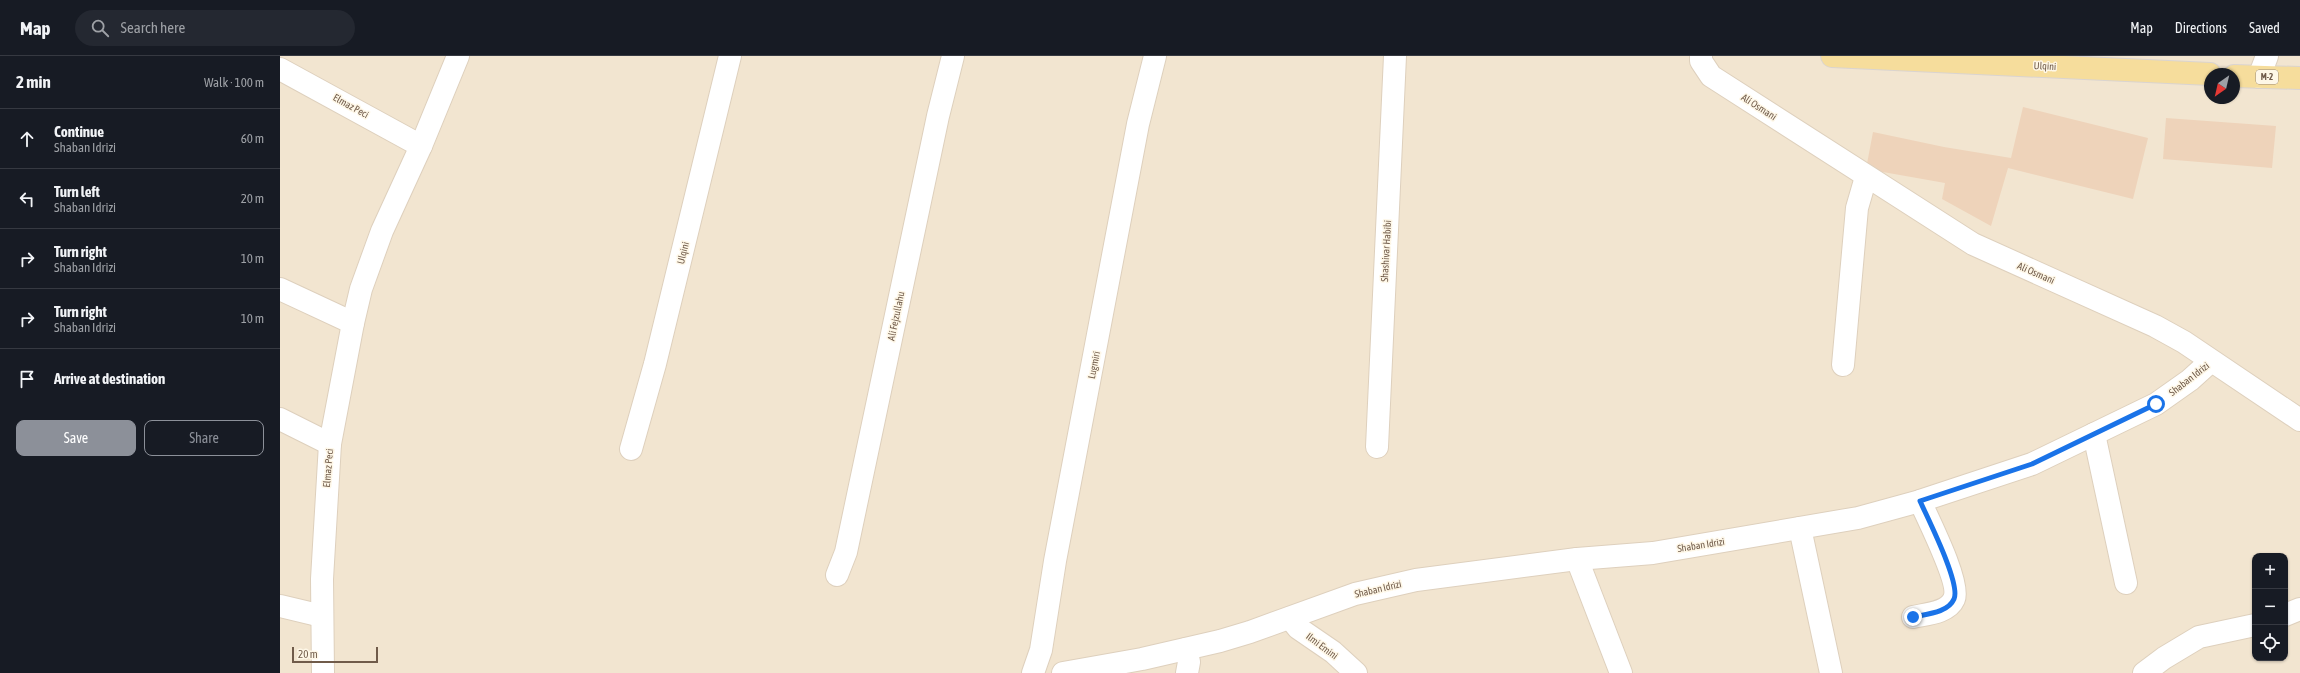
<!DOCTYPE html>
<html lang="en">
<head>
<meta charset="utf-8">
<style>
	body { margin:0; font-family:"Asap Condensed",sans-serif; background:#242831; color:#f1f3f6 }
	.controls { position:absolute; right:12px; bottom:12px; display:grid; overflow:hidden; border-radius:8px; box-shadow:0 1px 3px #0004 }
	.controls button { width:36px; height:36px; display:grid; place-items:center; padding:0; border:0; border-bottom:1px solid #363941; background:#171b24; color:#f1f3f6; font:20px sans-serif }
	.compass { position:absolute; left:1924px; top:12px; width:36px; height:36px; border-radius:50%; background:#171b24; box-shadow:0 1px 3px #0004; rotate:214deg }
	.scale { position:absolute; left:12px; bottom:10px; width:86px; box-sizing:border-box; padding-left:4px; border:2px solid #705b4a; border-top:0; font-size:11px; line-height:14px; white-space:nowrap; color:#705b4a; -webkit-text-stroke:3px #fef7e7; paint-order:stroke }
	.stop { position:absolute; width:12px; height:12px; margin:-9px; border:3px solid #1a73e8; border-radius:50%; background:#fff }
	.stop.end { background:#1a73e8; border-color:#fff; box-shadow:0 1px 4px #0008 }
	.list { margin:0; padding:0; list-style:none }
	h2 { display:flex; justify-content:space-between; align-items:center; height:52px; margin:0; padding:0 16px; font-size:17px }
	h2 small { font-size:13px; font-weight:400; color:#9ea1a6 }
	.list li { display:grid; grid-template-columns:26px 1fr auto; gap:12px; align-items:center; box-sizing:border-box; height:60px; padding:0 16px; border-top:1px solid #363941 }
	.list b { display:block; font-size:15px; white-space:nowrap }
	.list p { margin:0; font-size:13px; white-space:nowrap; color:#9ea1a6 }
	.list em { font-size:13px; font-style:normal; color:#9ea1a6 }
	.actions { display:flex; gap:8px; padding:12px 16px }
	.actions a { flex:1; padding:9px 0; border:1px solid #8c9099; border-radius:8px; text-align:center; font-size:14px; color:#8c9099 }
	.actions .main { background:#8c9099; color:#fff }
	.icon { flex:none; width:22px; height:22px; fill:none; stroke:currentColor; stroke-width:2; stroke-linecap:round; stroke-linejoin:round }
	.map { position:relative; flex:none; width:2020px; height:617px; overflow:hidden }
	header { display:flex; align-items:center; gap:24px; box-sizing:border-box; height:56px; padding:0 20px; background:#171b24; border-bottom:1px solid #363941 }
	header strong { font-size:19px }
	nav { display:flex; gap:22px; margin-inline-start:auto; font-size:14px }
	.search { width:280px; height:36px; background:#242831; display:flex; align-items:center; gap:10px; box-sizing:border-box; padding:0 14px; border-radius:22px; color:#9ea1a6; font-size:15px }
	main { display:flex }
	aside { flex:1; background:#171b24 }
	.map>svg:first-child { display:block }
	.residential { fill:#f2e5d0; fill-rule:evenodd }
	.building { fill:#eed3ba }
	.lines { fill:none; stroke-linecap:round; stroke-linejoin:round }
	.minor-casing { stroke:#ded0bd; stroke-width:24 }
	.primary-casing { stroke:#dad4d0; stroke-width:24 }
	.minor { stroke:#fff; stroke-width:22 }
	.primary { stroke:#f6dd9c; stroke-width:22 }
	.route { stroke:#1a73e8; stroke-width:5 }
	.labels { text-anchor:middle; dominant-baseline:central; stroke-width:3; stroke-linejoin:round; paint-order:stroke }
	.shield { fill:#fef7e7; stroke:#9b8a79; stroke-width:1 }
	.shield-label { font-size:9px; font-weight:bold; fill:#705b4a }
	.street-label { font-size:10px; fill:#705b4a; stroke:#fef7e7 }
</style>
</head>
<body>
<header>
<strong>Map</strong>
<div class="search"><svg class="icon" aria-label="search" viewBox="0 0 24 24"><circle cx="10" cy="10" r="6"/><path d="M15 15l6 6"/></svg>Search here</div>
<nav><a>Map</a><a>Directions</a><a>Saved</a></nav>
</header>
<main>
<aside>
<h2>2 min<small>Walk · 100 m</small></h2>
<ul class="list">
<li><svg class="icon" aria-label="ahead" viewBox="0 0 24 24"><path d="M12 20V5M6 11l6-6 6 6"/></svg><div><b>Continue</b><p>Shaban Idrizi</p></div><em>60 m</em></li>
<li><svg class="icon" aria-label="left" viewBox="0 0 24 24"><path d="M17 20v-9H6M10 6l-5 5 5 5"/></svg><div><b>Turn left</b><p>Shaban Idrizi</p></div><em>20 m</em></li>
<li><svg class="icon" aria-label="right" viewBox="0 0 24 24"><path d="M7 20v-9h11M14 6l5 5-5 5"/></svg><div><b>Turn right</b><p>Shaban Idrizi</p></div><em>10 m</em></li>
<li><svg class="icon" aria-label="right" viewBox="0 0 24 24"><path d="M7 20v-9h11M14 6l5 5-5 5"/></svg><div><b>Turn right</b><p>Shaban Idrizi</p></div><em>10 m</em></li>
<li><svg class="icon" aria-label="arrive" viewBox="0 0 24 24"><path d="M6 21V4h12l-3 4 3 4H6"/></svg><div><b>Arrive at destination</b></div></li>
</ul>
<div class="actions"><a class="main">Save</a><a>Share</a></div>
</aside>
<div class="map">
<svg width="2020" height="617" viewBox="0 0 2020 617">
	<rect width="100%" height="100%" fill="#fbf3e1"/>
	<path class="residential" d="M0,0H2020V617H0ZM1930,18H1954V42H1930ZM1975,500H2005V602H1975Z"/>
	<g class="building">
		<path d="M1743,51L1868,82L1853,143L1728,112L1711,170L1662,143L1665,127L1586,113L1593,76L1664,91L1731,102Z"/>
		<path d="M1886,62L1996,70L1992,112L1883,103Z"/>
	</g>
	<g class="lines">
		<g class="minor-casing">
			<g id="minor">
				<path d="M1421,0V5L1431,20L1693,188L1875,270L1904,286L2020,364"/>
				<path d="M0,13L141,90"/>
				<path d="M1979,21L1987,0"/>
				<path d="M0,233L73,267"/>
				<path d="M1563,309L1577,152L1586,121"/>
				<path d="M0,363L50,388"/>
				<path d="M1814,378L1846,527"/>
				<path d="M1097,391L1115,0"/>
				<path d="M351,393L375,308L450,0"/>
				<path d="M1520,472L1551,617"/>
				<path d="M1297,503L1341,617"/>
				<path d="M557,519L566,496L658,60L673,0"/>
				<path d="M0,550L42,560"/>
				<path d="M2005,559L2020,553"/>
				<path d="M1633,561C1646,558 1668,557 1674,543C1681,528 1648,463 1640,445"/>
				<path d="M1010,562L1018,572L1053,596L1076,617"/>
				<path d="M906,593L909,606L907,617"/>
				<path d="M43,617L42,523L50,388L73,267L81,233L102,175L141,90L178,0"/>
				<path d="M753,617L761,594L775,505L858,68L875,0"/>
				<path d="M783,617L862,603L940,585L970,576L1075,538L1136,524L1297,503L1373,497L1578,462L1640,445L1752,408L1876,348L1910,324L1931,305"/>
				<path d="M1864,617L1884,602L1919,581L1975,569"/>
			</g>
		</g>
		<g class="primary-casing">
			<g id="primary">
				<path d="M1552,0L1930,18"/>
				<path d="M1954,20L2020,22"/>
			</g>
		</g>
		<use href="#minor" class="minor"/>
		<use href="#primary" class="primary"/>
	</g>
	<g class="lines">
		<path class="route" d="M1633,561C1646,558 1668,557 1674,543C1681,528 1648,463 1640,445L1752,408L1876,348"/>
	</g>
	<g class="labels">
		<rect class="shield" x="1976" y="14" width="22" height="14" rx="3"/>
		<g class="shield-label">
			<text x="1987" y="21">M-2</text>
		</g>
		<g class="street-label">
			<text transform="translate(1765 10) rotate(3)">Ulqini</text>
			<text transform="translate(71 50) rotate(29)">Elmaz Peci</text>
			<text transform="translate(1479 51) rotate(33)">Ali Osmani</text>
			<text transform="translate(1106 195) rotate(-87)">Shashivar Habibi</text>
			<text transform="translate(403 197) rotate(-76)">Ulqini</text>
			<text transform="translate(1756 217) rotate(24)">Ali Osmani</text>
			<text transform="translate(616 260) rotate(-78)">Ali Fejzullahu</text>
			<text transform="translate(814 309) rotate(-79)">Lugmiri</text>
			<text transform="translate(1909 323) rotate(-38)">Shaban Idrizi</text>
			<text transform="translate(48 412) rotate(-85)">Elmaz Peci</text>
			<text transform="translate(1421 489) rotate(-9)">Shaban Idrizi</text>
			<text transform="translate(1098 533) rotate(-13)">Shaban Idrizi</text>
			<text transform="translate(1042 590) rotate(37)">Ilmi Emini</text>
		</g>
	</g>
</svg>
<div class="controls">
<button>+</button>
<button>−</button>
<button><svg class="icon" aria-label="locate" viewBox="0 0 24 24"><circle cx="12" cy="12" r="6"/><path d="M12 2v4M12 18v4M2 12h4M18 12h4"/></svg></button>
</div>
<svg class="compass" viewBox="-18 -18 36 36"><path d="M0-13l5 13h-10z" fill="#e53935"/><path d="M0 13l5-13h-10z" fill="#9ea1a6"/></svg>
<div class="scale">20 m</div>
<div class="stop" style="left:1876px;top:348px"></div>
<div class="stop end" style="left:1633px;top:561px"></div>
</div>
</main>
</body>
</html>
